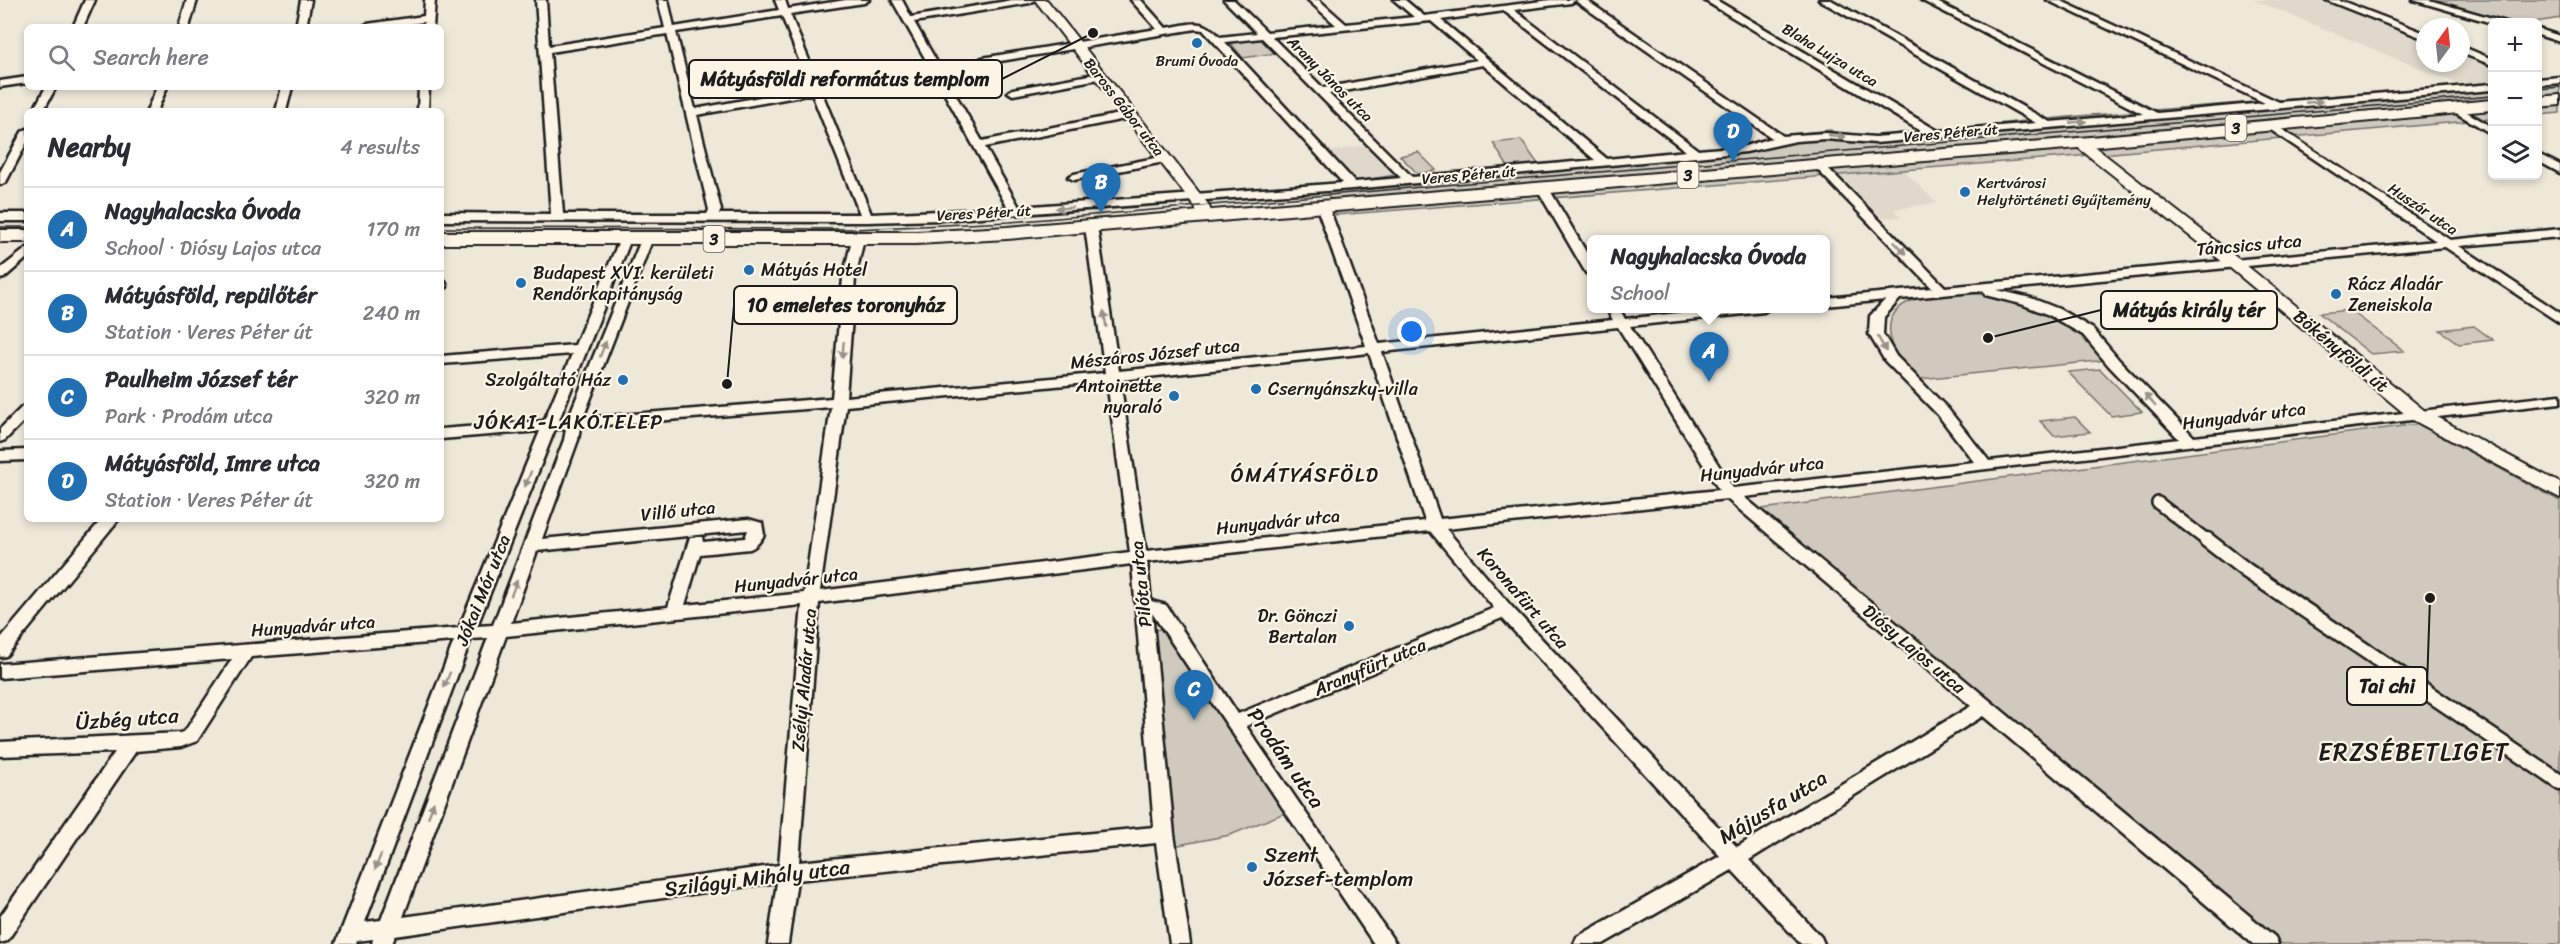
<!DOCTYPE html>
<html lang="en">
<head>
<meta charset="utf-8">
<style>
	body { margin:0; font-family:Sriracha,sans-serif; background:#f2f2f3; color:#2b2b33 }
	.controls { position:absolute; right:18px; top:18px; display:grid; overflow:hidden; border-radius:9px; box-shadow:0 3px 9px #0003 }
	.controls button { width:54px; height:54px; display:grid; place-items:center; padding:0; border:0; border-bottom:2px solid #e1e1e2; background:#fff; color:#2b2b33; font:30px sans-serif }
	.compass { position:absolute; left:2416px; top:18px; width:54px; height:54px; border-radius:50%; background:#fff; box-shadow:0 3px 9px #0003; rotate:15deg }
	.you { position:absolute; left:1412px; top:332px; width:21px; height:21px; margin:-15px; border:4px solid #fff; border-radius:50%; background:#1a73e8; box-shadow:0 0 0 9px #1a73e833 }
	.badge { display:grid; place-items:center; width:39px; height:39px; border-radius:50%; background:#1f6fb2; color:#fff; font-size:20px; font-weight:700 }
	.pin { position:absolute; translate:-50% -50px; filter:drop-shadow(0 2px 3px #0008) }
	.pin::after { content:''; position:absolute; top:32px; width:21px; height:18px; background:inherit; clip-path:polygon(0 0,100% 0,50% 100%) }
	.popup { position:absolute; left:1587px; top:235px; width:243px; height:78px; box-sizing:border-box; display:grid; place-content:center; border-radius:9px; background:#fff; filter:drop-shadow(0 2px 4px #0005); font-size:20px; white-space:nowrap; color:#7c7c81 }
	.popup b { font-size:22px; color:#2b2b33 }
	.popup::after { content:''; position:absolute; left:50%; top:100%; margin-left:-12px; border:12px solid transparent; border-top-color:#fff }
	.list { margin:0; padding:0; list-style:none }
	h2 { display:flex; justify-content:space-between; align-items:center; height:78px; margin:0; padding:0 24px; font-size:26px }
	h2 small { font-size:20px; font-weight:400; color:#7c7c81 }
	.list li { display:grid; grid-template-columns:39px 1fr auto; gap:18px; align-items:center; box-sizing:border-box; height:84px; padding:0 24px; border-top:2px solid #e1e1e2 }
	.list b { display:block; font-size:22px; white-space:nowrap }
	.list p { margin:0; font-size:20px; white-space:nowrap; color:#7c7c81 }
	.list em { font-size:20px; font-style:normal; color:#7c7c81 }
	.icon { flex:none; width:33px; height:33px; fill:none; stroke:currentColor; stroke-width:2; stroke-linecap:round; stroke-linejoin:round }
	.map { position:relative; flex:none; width:2560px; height:944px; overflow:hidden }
	.search { position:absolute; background:#fff; box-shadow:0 3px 9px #0003; left:24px; top:24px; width:420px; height:66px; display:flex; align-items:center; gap:15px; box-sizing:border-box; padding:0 21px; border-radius:9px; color:#7c7c81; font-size:22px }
	.panel { position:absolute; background:#fff; box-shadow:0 3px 9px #0003; left:24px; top:108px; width:420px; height:414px; border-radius:9px }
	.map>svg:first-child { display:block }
	.built { fill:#ded9cb }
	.green { fill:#cfcabd; stroke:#76736c; stroke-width:1.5 }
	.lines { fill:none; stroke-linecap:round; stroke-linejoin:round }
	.pedestrian-far1-casing { stroke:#1c1c1c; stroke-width:16 }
	.pedestrian-casing { stroke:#1c1c1c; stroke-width:19 }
	.minor-casing { stroke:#1c1c1c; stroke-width:5 }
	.tertiary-casing { stroke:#1c1c1c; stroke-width:4 }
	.primary-casing { stroke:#1c1c1c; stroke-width:4 }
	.pedestrian-far1 { stroke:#fcf5e5; stroke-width:11 }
	.pedestrian { stroke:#fcf5e5; stroke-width:14 }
	.minor { fill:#fcf5e5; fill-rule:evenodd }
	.tertiary { fill:#fcf5e5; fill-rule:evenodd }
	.primary { fill:#fcf5e5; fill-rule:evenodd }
	.tram { stroke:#1c1c1c; stroke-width:1.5 }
	.oneway { fill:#97938b }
	.poi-dot { fill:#1f6fb2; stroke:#fcf5e5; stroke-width:2 }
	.labels { text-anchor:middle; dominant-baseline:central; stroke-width:4.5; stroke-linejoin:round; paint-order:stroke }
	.far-street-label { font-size:15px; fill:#1c1c1c; stroke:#fcf5e5 }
	.far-poi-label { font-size:15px; fill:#1c1c1c; stroke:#fcf5e5 }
	.shield { fill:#fcf5e5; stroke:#5f5d58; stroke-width:1.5 }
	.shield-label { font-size:16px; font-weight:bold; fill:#1c1c1c }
	.street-label { font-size:18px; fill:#1c1c1c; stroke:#fcf5e5 }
	.poi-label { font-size:18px; fill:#1c1c1c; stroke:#fcf5e5; text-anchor:start }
	.neighbourhood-label { font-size:20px; letter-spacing:1.5px; fill:#1c1c1c; stroke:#fcf5e5 }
	.near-street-label { font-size:21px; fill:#1c1c1c; stroke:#fcf5e5 }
	.near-poi-label { font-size:21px; fill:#1c1c1c; stroke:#fcf5e5; text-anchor:start }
	.near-neighbourhood-label { font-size:24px; letter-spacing:1.5px; fill:#1c1c1c; stroke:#fcf5e5 }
	.leader { fill:none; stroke:#1c1c1c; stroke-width:2 }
	.callout-dot { fill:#1c1c1c; stroke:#fcf5e5; stroke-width:2 }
	.callout { fill:#fcf5e5; stroke:#1c1c1c; stroke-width:2 }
	.callout-label { font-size:20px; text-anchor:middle; font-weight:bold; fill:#1c1c1c }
</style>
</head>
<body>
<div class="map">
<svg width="2560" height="944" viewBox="0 0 2560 944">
	<rect width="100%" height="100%" fill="#eee8d9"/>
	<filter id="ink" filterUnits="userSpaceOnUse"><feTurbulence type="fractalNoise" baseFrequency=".0167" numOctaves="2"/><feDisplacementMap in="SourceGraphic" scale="12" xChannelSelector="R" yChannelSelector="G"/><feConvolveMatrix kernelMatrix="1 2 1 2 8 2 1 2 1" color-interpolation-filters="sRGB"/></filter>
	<g filter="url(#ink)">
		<g class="built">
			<path d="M2254,0H2330L2425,37V63H2461V51L2492,64V83L2463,86Z"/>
			<path d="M1368,144L1398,175L1353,183L1329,152Z"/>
			<path d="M1903,170L1937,203L1894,209L1901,217L1882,218L1839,175Z"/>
		</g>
		<g class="green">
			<path d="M2427,0H2560V18L2535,22H2510Z"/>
			<path d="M1261,38L1276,53L1243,58L1229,41Z"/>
			<path d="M2560,76V113L2538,115V78Z"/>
			<path d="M2492,83V119L2079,156L1336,215L1325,186L1408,173L1414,178L1508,167L1493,143L1521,140L1538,164L1739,147L1782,135L1831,130L1834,133L1863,137L2078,116Z"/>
			<path d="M1418,152L1436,170L1418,174L1400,156Z"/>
			<path d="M1956,292C2014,295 2070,315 2108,360L1920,379C1912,371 1900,362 1894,352C1891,348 1891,340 1890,334C1885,298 1932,294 1956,292Z"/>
			<path d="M2350,310L2404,351L2371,354L2319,313Z"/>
			<path d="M2474,326L2493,340L2459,344L2440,330Z"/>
			<path d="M2100,369L2142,412L2111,416L2068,372Z"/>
			<path d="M2075,417L2090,432L2054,436L2040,421Z"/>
			<path d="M2418,424L2560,501V944H2282L1761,509Z"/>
			<path d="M1168,627L1292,810L1230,835L1168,847L1150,631Z"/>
		</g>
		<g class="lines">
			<g class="pedestrian-far1-casing">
				<path id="pedestrian-far1" d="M2158,503L2209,542"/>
			</g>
			<g class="pedestrian-casing">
				<path id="pedestrian" d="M2207,540L2247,571L2560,782"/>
			</g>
			<g class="minor-casing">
				<g id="minor">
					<path d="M85,0H95L83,27H73Z"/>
					<path d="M187,0H197L189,27H179Z"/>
					<path d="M301,0H311L306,27H296Z"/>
					<path d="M425,0H435L433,27H423L424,22L387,27H362L367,24L424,16Z"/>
					<path d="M536,0H546L549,46L665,28L658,0H668L674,27L779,10L775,0H785L788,9L846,0H869L864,3L790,14L820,87L930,67L892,0H902L911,17L1013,0H1035L1030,3L914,22L982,141L1130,112L1135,115L1130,118L985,147L1019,207L1343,183L1203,30L1196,29L982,64L977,61L982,58L1157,29L1131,0H1141L1166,28C1192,24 1202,17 1220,37L1257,33L1224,0H1234L1267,32L1336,25L1308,0H1319L1346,24L1414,17L1394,0H1405L1424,16L1550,0H1586L1783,136L1825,133L1875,137L1924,133L1704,0H1716L1938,131L2036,123L1819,0H1831L2050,122L2143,114L1921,0H1933L2157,113L2265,103L2047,0H2059L2279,102L2492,84V90L1875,143L1825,139L1796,141L1746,152L1696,157L1352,189L941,220L867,222L441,221V213L551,214ZM1576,0L1577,2L1772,138L1745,146L1698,150L1514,10L1571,3ZM1504,11L1686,151L1607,159L1441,20ZM782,16L810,88L695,109L676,32ZM1431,21L1477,60L1323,88L1272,37ZM667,34L709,210L707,214H563L550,52ZM1262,38L1401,178L1355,182L1225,42ZM1483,65L1595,160L1412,177L1329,94ZM933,73L1008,208L871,214L822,93ZM812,94L860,214H719L721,210L697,115Z"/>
					<path d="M2326,0H2339L2425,33V39Z"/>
					<path d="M2413,0H2429L2506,22L2492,23Z"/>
					<path d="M2538,29L2560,36V42L2538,35Z"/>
					<path d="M2461,46L2492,59V65L2461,53Z"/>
					<path d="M1100,73L1104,74V78L1013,95L1008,92L1013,89Z"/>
					<path d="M27,77V83L0,87V81Z"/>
					<path d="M2560,77V83L2538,85V79Z"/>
					<path d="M46,87H56L43,111H33Z"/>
					<path d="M157,87H167L157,111H147Z"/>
					<path d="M282,87H292L286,111H276Z"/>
					<path d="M419,87H429L428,111H418Z"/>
					<path d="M2455,105L2492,127V134L2451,110L2450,108Z"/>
					<path d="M2269,121L2450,240L2560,229V237L2459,246L2560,313V323L2445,247L1997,290L2031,298L2059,309L2093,329L2119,360L2194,437L2560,395V403L1744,497L2275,937L2278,944H2253L1983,716L1749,860L1821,937L1824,944H1801L1732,870L1603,944H1574L1577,937L1720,856L1502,618L1246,726L1396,944H1374L1152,613L1174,834L1190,944H1170L1156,843L797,880L788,944H768L777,882L395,936L392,944H372L373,939L357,941L356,944H336L454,641L251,657L197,741L181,747L136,751L7,941L0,943V917L115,752L0,756V742L180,733L185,731L232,659L0,678V664L459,628L540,431L441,439V429L544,421L572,354L441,364V356L575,345L621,236L625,235L631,239L559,420L568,419L643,235L647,234L653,238L583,418L832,398L843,278L852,239L858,235L864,239L855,278L846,397L1105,373L1085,226L1091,222L1097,226L1119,371L1366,346L1316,205L1322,201L1328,205L1379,344L1613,320L1606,308H1619L1625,319L1722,308H1770L1764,312L1630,326L1733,488L1974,462L1938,415L1885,361L1869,334L1870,316L1885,300L1826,306V298L1932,288L1814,166V162H1822L1945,287L2436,241L2265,126V122ZM1984,291L1985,295L2021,304L2049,315L2083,335L2109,366L2179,439L1989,461L1948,409L1896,356L1883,334L1884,317L1900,299ZM1618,327L1719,490L1440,519L1382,352ZM1369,353L1425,521L1146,551L1120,380ZM1107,381L1130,552L820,591L846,406ZM831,407L804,593L685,605L700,554L750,549C757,546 760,541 764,535L762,523L748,519L542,539L578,440L580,427ZM555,429H566L564,440L493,625L477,626ZM1727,499L1971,706L1737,847L1511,606L1446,529ZM748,530L745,538L703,542L702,537H690L668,607L511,623L537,551ZM1430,531L1494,608L1238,714L1166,605L1151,601L1147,562ZM1132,564L1154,827L799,862L819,603ZM802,605L779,865L403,917L506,636ZM488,638L381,920L365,922L471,639Z"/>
					<path d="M27,129V142L6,182L0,185V172L22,132Z"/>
					<path d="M2538,154L2560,165V173L2538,161Z"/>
					<path d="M1165,156L1169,157V161L1074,180L1068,177L1074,174Z"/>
					<path d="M1542,184L1548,187L1592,262V277L1586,273L1536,187Z"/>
					<rect x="0" y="213" width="27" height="8"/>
					<path d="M27,248V258L4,278L0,279V269Z"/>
					<path d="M441,280L445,281L447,287L441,291Z"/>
					<path d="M27,406V418L5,440L0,442V429L22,407Z"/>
					<path d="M27,450V460L0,461V451Z"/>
					<path d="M102,519H119L6,656L0,657V639Z"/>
				</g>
			</g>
			<g class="tertiary-casing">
				<g id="tertiary">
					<path d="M1035,0H1047L1208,204L1213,216L1210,219H1200L1195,207Z"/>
					<path d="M2081,139L2086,140L2241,261L2425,411L2560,483V498L2411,419L2229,267L2076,146L2074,143Z"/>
				</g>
			</g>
			<g class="primary-casing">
				<g id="primary">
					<path d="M2560,95V105L2538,107V97Z"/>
					<path d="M2492,100V110L2090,147L1007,239L916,244H441V232H916L1007,227L2090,137Z"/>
					<rect x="0" y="230" width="27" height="12"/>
				</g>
			</g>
			<use href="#pedestrian-far1" class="pedestrian-far1"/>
			<use href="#pedestrian" class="pedestrian"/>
			<use href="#minor" class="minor"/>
			<use href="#tertiary" class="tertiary"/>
			<use href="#primary" class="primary"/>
			<g class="tram">
				<path d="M2538,89L2560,87"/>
				<path d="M0,227H27"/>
				<path d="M441,228L854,229L1010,222L2492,96"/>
			</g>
		</g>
		<defs><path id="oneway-solid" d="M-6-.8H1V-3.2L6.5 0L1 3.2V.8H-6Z" transform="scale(1.5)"/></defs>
		<g class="oneway">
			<use href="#oneway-solid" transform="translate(2314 102) rotate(-5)"/>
			<use href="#oneway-solid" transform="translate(2078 122) rotate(-5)"/>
			<use href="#oneway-solid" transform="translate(1837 136) rotate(6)"/>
			<use href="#oneway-solid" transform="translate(1064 208) rotate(176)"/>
			<use href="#oneway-solid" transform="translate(1900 248) rotate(46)"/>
			<use href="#oneway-solid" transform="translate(1105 319) rotate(-99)"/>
			<use href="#oneway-solid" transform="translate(1882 344) rotate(60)"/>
			<use href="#oneway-solid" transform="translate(603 349) rotate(-69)"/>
			<use href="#oneway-solid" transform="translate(843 350) rotate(95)"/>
			<use href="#oneway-solid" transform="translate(2150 400) rotate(-131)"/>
			<use href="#oneway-solid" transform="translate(528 479) rotate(112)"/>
			<use href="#oneway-solid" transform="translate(514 588) rotate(-69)"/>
			<use href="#oneway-solid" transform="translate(447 680) rotate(111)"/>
			<use href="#oneway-solid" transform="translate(431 810) rotate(-70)"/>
			<use href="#oneway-solid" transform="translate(378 862) rotate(111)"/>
		</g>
	</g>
	<g class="poi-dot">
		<circle cx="1197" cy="43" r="6"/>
		<circle cx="1965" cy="192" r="6"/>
		<circle cx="749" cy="270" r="6"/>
		<circle cx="521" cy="283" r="6"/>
		<circle cx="2336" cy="294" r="6"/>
		<circle cx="623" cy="380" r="6"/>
		<circle cx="1256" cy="389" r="6"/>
		<circle cx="1174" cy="396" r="6"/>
		<circle cx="1349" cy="626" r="6"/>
		<circle cx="1252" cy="867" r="6"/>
	</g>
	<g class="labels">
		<g class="far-street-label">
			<text transform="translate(1830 55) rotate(31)">Blaha Lujza utca</text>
			<text transform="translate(1330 79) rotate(45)">Arany János utca</text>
			<text transform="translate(1124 107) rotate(52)">Baross Gábor utca</text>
			<text transform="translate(1951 133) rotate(-5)">Veres Péter út</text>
			<text transform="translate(1469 175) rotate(-5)">Veres Péter út</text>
			<text transform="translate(2423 209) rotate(34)">Huszár utca</text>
			<text transform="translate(984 213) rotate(-3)">Veres Péter út</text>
		</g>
		<g class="far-poi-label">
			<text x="1197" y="61">Brumi Óvoda</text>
			<text x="1977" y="183" text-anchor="start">Kertvárosi<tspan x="1977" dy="17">Helytörténeti Gyűjtemény</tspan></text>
		</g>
		<g class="shield">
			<rect x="2225.5" y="115" width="21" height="26" rx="4.5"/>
			<rect x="1677.5" y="162" width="21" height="26" rx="4.5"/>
			<rect x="703.5" y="226" width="21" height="26" rx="4.5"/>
		</g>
		<g class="shield-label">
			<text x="2236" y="128">3</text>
			<text x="1688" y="175">3</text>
			<text x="714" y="239">3</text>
		</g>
		<g class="street-label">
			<text transform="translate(2249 245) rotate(-5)">Táncsics utca</text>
			<text transform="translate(2341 351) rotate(40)">Bökényföldi út</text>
			<text transform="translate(1155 354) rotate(-6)">Mészáros József utca</text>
			<text transform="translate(2244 416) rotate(-7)">Hunyadvár utca</text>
			<text transform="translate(1762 469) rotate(-6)">Hunyadvár utca</text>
			<text transform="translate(678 511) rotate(-6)">Villő utca</text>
			<text transform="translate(1278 522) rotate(-6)">Hunyadvár utca</text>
			<text transform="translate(796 580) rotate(-6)">Hunyadvár utca</text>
			<text transform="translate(1141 584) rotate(-96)">Pilóta utca</text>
			<text transform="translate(483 590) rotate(-68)">Jókai Mór utca</text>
			<text transform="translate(1523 598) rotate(49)">Koronafürt utca</text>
			<text transform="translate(313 626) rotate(-4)">Hunyadvár utca</text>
			<text transform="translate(1914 649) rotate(40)">Diósy Lajos utca</text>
			<text transform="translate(1370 667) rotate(-23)">Aranyfürt utca</text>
			<text transform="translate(804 680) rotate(-85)">Zsélyi Aladár utca</text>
		</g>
		<g class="poi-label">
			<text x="761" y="270">Mátyás Hotel</text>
			<text x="533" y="273">Budapest XVI. kerületi<tspan x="533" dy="21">Rendőrkapitányság</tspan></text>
			<text x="2348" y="284">Rácz Aladár<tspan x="2348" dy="21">Zeneiskola</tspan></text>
			<text x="611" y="380" text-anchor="end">Szolgáltató Ház</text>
			<text x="1162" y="386" text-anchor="end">Antoinette<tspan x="1162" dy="21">nyaraló</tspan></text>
			<text x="1268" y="389">Csernyánszky-villa</text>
			<text x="1337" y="616" text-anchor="end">Dr. Gönczi<tspan x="1337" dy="21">Bertalan</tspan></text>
		</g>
		<g class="neighbourhood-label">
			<text x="569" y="422">JÓKAI-LAKÓTELEP</text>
			<text x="1305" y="475">ÓMÁTYÁSFÖLD</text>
		</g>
		<g class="near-street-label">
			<text transform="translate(127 719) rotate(-4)">Üzbég utca</text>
			<text transform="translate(1286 758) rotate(55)">Prodám utca</text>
			<text transform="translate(1773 807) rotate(-31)">Májusfa utca</text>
			<text transform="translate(757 878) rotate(-7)">Szilágyi Mihály utca</text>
		</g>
		<g class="near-poi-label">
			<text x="1264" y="855">Szent<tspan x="1264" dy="24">József-templom</tspan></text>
		</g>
		<g class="near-neighbourhood-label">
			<text x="2414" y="752">ERZSÉBETLIGET</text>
		</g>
	</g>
	<path class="leader" d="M1093 33L1002 79M727 384L734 305M1988 338L2101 310M2430 598L2427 686"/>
	<g class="callout-dot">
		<circle cx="1093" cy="33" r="6"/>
		<circle cx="727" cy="384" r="6"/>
		<circle cx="1988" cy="338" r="6"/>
		<circle cx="2430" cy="598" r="6"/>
	</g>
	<g class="callout">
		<rect x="689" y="60" width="313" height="38" rx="6"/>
		<rect x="734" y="286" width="223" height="38" rx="6"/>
		<rect x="2101" y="291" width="176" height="38" rx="6"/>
		<rect x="2347" y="667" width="80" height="38" rx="6"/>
	</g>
	<g class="callout-label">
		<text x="845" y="86">Mátyásföldi református templom</text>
		<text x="846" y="312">10 emeletes toronyház</text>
		<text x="2189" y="317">Mátyás király tér</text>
		<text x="2387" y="693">Tai chi</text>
	</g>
</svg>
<div class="controls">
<button>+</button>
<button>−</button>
<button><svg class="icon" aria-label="layers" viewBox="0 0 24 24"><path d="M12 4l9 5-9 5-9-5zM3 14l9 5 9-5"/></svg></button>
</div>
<svg class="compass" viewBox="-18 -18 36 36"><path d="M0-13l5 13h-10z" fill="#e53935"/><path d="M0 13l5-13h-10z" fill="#7c7c81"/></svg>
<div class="you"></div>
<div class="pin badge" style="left:1709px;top:382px">A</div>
<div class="popup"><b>Nagyhalacska Óvoda</b>School</div>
<div class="pin badge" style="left:1101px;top:213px">B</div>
<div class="pin badge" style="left:1194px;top:720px">C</div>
<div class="pin badge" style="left:1733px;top:162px">D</div>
<div class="search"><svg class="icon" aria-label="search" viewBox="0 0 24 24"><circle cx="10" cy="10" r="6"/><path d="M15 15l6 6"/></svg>Search here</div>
<section class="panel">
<h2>Nearby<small>4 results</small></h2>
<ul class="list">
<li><span class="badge">A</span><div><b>Nagyhalacska Óvoda</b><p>School · Diósy Lajos utca</p></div><em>170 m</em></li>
<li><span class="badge">B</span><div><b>Mátyásföld, repülőtér</b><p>Station · Veres Péter út</p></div><em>240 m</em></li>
<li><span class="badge">C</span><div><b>Paulheim József tér</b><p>Park · Prodám utca</p></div><em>320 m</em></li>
<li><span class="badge">D</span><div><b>Mátyásföld, Imre utca</b><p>Station · Veres Péter út</p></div><em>320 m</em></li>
</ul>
</section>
</div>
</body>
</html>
